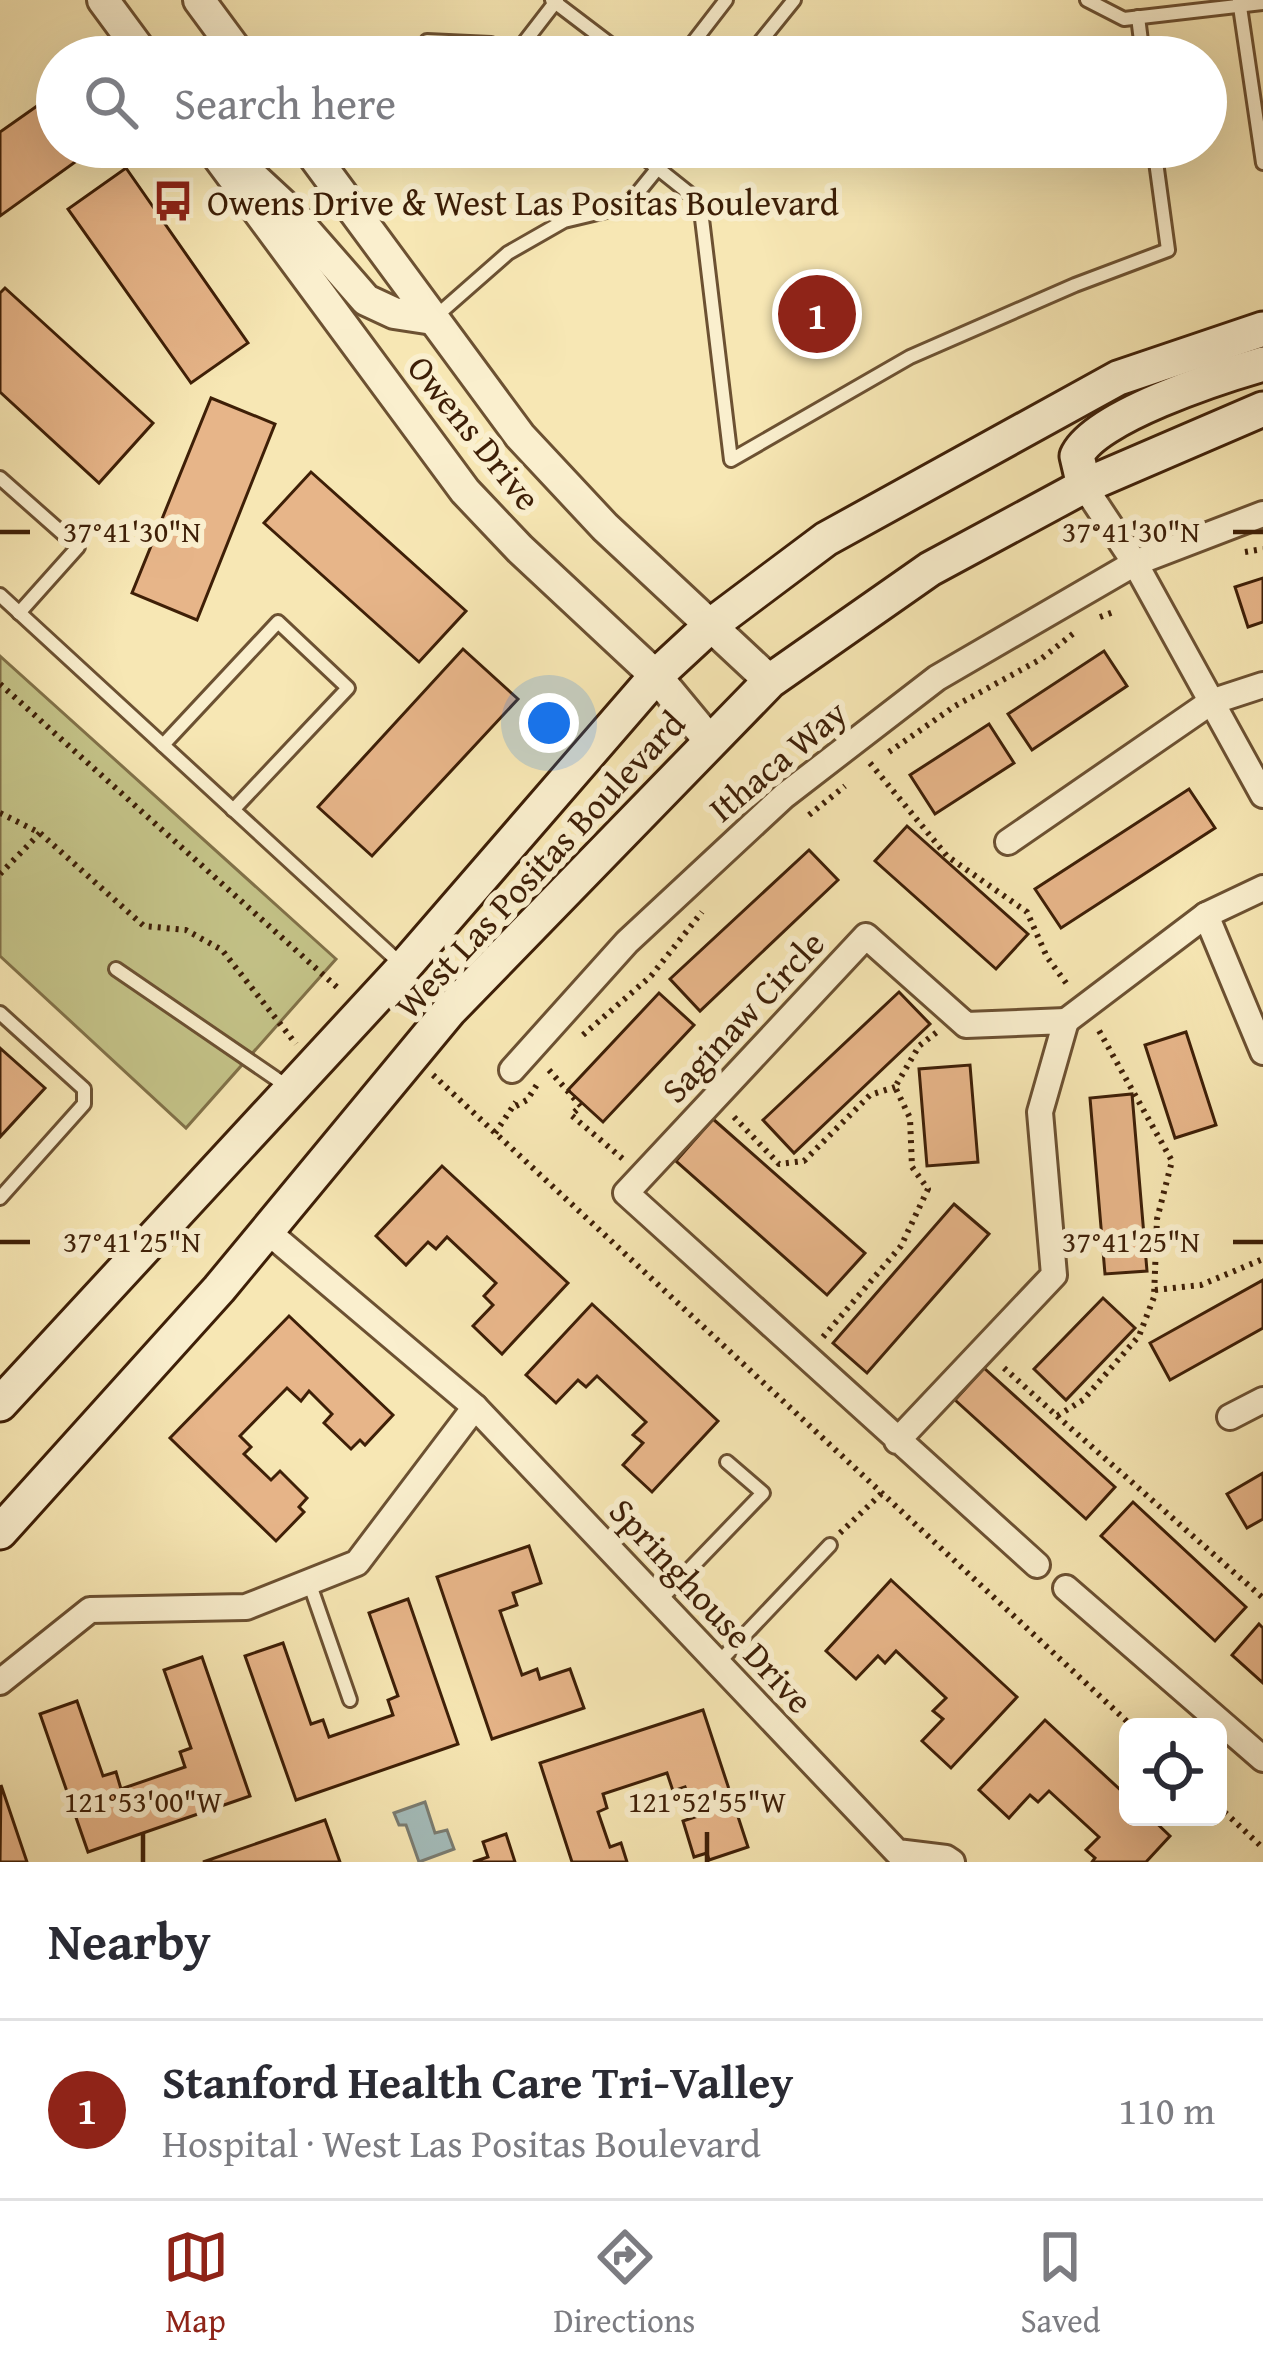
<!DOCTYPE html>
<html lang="en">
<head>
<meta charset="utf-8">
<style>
	body { margin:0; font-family:"Gentium Book Plus",serif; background:#f2f2f3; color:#2b2b33 }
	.controls { position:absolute; right:36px; bottom:36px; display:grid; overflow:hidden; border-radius:18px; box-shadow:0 12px 48px #0002 }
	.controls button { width:108px; height:108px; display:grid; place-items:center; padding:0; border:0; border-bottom:3px solid #e1e1e2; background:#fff; color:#2b2b33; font:60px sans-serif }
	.you { position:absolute; left:549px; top:723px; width:42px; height:42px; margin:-30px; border:9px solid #fff; border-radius:50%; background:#1a73e8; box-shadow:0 0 0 18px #1a73e833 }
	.badge { display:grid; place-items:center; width:78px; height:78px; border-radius:50%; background:#8f2418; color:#fff; font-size:39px; font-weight:700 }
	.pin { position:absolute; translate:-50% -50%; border:6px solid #fff; box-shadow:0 3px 12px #0006 }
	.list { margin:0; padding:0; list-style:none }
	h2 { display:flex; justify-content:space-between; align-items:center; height:156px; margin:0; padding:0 48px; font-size:51px }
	h2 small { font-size:39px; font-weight:400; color:#7c7c81 }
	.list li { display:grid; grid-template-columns:78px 1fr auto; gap:36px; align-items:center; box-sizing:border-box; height:180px; padding:0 48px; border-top:3px solid #e1e1e2 }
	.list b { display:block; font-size:45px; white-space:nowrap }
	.list p { margin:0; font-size:39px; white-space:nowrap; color:#7c7c81 }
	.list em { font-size:39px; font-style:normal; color:#7c7c81 }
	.icon { flex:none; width:66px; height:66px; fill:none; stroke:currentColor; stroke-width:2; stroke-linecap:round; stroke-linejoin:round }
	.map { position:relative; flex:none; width:1263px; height:1862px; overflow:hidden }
	.search { position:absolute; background:#fff; box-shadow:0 12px 48px #0002; left:36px; right:36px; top:36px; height:132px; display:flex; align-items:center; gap:30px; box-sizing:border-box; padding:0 42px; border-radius:66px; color:#7c7c81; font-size:45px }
	.sheet { height:336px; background:#fff }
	nav { display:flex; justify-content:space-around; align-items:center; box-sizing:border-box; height:168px; border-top:3px solid #e1e1e2; background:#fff; font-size:33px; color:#7c7c81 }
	nav a { display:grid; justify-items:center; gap:6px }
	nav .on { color:#8f2418 }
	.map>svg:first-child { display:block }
	.green { fill:#c4c388; stroke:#817148; stroke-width:3 }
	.water { fill:#a4bcba; stroke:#7b7d72; stroke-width:3 }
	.building { fill:#e7b589; stroke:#3e1f07; stroke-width:3 }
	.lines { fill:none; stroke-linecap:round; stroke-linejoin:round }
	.service-casing { stroke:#6c5132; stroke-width:18 }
	.minor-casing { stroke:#6c5132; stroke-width:30 }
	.tertiary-casing { stroke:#6c5132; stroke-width:36 }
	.secondary-casing { stroke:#3e1f07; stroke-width:39 }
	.path { stroke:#3e1f07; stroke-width:6; stroke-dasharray:3 6; stroke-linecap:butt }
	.service { stroke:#faefce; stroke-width:12 }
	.minor { stroke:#faefce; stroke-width:24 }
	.tertiary { stroke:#faefce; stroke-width:30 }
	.secondary { stroke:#faefce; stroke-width:33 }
	.ticks { fill:none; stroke:#3e1f07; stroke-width:4.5 }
	.labels { text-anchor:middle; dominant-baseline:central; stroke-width:12; stroke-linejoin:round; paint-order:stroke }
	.poi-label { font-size:36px; fill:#3e1f07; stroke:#faefce; text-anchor:start }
	.street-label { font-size:36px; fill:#3e1f07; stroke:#faefce }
	.ticks-label { font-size:30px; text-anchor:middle; fill:#3e1f07; stroke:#faefce; stroke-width:12; stroke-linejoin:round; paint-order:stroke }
</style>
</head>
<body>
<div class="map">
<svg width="1263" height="1862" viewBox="0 0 1263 1862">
	<rect width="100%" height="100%" fill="#f7e7b4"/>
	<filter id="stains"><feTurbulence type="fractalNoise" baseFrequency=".00167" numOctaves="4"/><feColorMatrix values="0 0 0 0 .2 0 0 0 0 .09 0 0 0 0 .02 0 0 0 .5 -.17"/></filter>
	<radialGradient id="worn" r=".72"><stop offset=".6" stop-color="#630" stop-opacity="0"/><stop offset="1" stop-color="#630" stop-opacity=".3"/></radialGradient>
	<path class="green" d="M0,656L336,959L186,1128L0,956Z"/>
	<path class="water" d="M425,1802L435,1833L447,1830L454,1849L419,1862L406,1825H399L394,1813Z"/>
	<g class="building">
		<path d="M57,92V147H96L0,216V132Z"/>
		<path d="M126,168L248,343L191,383L68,209Z"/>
		<path d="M5,288L153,423L99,483L0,392V293Z"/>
		<path d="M211,398L275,424L197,620L132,593Z"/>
		<path d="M311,472L466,611L419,662L264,523Z"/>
		<path d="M1263,578V622L1248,627L1235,587Z"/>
		<path d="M463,649L518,699L372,856L318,807Z"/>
		<path d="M1104,651L1127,686L1032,750L1008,714Z"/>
		<path d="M989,724L1014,763L935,814L910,775Z"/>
		<path d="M1189,789L1215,828L1061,928L1035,889Z"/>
		<path d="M907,826L1028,934L996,969L875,861Z"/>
		<path d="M809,850L838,880L700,1011L670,979Z"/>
		<path d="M899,992L930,1024L794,1153L763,1120Z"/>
		<path d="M659,993L694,1025L603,1122L568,1090Z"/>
		<path d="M1186,1032L1216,1125L1175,1138L1145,1045Z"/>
		<path d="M0,1048L45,1088L0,1137Z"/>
		<path d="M970,1065L978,1162L927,1166L919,1069Z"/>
		<path d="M1132,1094L1147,1271L1105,1274L1090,1098Z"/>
		<path d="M713,1119L865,1253L827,1295L676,1161Z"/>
		<path d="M442,1166L568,1283L502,1354L473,1326L493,1305L484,1296L496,1283L447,1237L436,1249L428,1242L406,1265L376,1236Z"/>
		<path d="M954,1204L989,1234L867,1373L833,1343Z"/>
		<path d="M1263,1280V1328L1170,1380L1150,1343Z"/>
		<path d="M1103,1298L1135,1328L1066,1400L1034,1369Z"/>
		<path d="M592,1304L718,1421L652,1492L623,1465L643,1443L633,1435L646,1422L597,1376L586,1387L578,1380L556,1403L526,1375Z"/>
		<path d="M289,1316L393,1415L365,1445L360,1440L351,1449L324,1423L332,1414L309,1391L301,1401L287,1388L240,1436L251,1447L244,1454L271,1480L280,1471L307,1498L299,1507L304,1512L276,1541L170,1438Z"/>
		<path d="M984,1368L1115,1487L1086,1519L955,1400Z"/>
		<path d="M1263,1473V1519L1247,1528L1227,1494Z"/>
		<path d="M1133,1502L1246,1607L1215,1641L1101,1536Z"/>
		<path d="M529,1546L541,1583L513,1593L517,1605L500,1611L522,1675L537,1669L540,1679L570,1669L584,1708L492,1739L437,1577Z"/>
		<path d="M891,1580L1017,1697L951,1768L922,1741L943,1719L933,1711L946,1698L896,1651L885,1663L878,1656L856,1679L826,1651Z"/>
		<path d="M408,1599L458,1744L296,1800L245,1656L283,1643L311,1724L323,1720L329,1737L393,1715L388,1700L398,1696L369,1613Z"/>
		<path d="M1259,1624L1263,1628V1683L1232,1655Z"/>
		<path d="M202,1657L250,1796L88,1852L40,1714L77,1701L103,1776L116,1772L121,1789L185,1767L180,1752L191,1748L164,1670Z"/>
		<path d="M703,1710L748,1847L709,1860L707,1853L694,1857L683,1821L695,1817L685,1787L673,1791L667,1773L603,1794L607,1808L598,1812L610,1847L621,1843L627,1862H572L540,1763Z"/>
		<path d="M1045,1720L1128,1797V1817H1150L1170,1836L1146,1862H1092L1095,1858L1086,1850L1099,1837L1049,1791L1038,1802L1030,1795L1009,1818L979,1790Z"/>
		<path d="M1,1785L27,1862H0Z"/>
		<path d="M325,1820L340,1862H203Z"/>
		<path d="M506,1834L515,1862H473L488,1857L483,1842Z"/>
	</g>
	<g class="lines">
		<g class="service-casing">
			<g id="service">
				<path d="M552,0L627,57"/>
				<path d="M1087,0L1124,19L1263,3"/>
				<path d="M1239,0L1263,163"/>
				<path d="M1138,17L1143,57"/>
				<path d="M427,41L491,44L509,57"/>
				<path d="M513,57L557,0"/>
				<path d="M682,57L726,0"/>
				<path d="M748,57L794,0"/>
				<path d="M631,147L700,202L731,460L910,357L1075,285L1168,250L1154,147"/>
				<path d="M434,318L508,253L564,221L627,206L675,147"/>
				<path d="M0,478L78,547L19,613"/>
				<path d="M0,595L401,964"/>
				<path d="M163,745L278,622L348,688L233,810"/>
				<path d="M116,969L291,1089"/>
				<path d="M0,1013L84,1089V1104L0,1198"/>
				<path d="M309,1582L350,1700"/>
				<path d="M659,1601L763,1493L727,1462"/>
				<path d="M719,1662L830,1545"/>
			</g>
		</g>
		<g class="minor-casing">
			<g id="minor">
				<path d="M1084,486L1135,563L1263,795"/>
				<path d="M1008,842L1211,702L1263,685"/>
				<path d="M1206,915L1263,1052"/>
				<path d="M1066,1021L1206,915L1263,888"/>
				<path d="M512,1070L627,942L784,796L937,678L1135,563L1263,514"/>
				<path d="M267,1231L475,1407L897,1852L946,1858L952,1862"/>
				<path d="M1230,1417L1263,1400"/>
				<path d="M897,1441L1054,1275L1040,1112L1066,1021L966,1025L866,936L626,1193L1037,1565"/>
				<path d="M1066,1588L1263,1759"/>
				<path d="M0,1682L90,1610L246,1607L357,1563L475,1407"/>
			</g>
		</g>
		<g class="tertiary-casing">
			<g id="tertiary">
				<path d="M103,0L145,57"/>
				<path d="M199,0L241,57"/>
				<path d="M211,147L465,491L520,549L656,676L709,740"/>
				<path d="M307,147L520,436L605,527L770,681"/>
				<path d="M242,167L283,205L366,300L394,313L433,319"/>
			</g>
		</g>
		<g class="secondary-casing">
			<g id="secondary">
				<path d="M1084,486L1077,456C1093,417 1221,376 1263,364"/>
				<path d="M0,1404L404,967L656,676L710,626L826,539L1118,378L1263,329"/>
				<path d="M0,1532L219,1289L449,1011L770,681L930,569L1084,486L1263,409"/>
			</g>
		</g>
		<g class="path">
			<path d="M1245,552L1263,549"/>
			<path d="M1100,617L1116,611"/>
			<path d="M0,684L339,989"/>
			<path d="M889,752L955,706L1041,659L1074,633"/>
			<path d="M870,763L947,856L1027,912L1047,957L1069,987"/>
			<path d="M0,813L40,833L144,926L186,930L222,950L296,1044"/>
			<path d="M809,815L845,786"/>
			<path d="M0,874L40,833"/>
			<path d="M583,1035L651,976L702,912"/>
			<path d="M549,1070L581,1106L571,1115L623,1159"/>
			<path d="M433,1075L1133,1727"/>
			<path d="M516,1106L527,1100L538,1083"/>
			<path d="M734,1117L779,1164L804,1161L870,1095L895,1087"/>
			<path d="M495,1133L516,1102"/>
			<path d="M1155,1290L1201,1285L1263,1259"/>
			<path d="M823,1337L901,1246L928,1189L912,1167L910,1118L895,1087L919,1046L937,1032"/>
			<path d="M1004,1368L1057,1416L1083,1400L1139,1336L1154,1297L1157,1219L1172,1161L1097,1027"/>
			<path d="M1057,1416L1263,1598"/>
			<path d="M840,1533L882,1493"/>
			<path d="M1218,1806L1263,1848"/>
		</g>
		<use href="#service" class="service"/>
		<use href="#minor" class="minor"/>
		<use href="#tertiary" class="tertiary"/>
		<use href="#secondary" class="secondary"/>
	</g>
	<path class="ticks" d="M0,532H30M1233,532H1263M0,1242H30M1233,1242H1263M143,1832V1862M707,1832V1862"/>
	<defs>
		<g id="bus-bare" transform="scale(3.24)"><path d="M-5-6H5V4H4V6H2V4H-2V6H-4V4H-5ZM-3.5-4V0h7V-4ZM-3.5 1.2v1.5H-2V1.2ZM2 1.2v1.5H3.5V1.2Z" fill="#8f2418" stroke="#faefce" stroke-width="2.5" paint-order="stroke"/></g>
	</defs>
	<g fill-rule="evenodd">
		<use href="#bus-bare" x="173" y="201"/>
	</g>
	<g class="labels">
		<g class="poi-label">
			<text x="207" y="201">Owens Drive &amp; West Las Positas Boulevard</text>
		</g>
		<g class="street-label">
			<text transform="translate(475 432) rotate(51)">Owens Drive</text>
			<text transform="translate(777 760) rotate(-40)">Ithaca Way</text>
			<text transform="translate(539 864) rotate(-47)">West Las Positas Boulevard</text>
			<text transform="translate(742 1016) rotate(-47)">Saginaw Circle</text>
			<text transform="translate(712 1605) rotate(47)">Springhouse Drive</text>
		</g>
	</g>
	<g class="ticks-label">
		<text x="132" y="542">37°41'30"N</text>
		<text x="1131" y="542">37°41'30"N</text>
		<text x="132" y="1252">37°41'25"N</text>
		<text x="1131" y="1252">37°41'25"N</text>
		<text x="143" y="1812">121°53'00"W</text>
		<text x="707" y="1812">121°52'55"W</text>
	</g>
	<rect width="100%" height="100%" filter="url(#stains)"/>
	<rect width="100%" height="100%" fill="url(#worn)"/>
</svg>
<div class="controls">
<button><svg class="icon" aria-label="locate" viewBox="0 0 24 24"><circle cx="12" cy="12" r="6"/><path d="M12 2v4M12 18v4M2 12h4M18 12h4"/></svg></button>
</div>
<div class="you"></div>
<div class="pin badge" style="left:817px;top:314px">1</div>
<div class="search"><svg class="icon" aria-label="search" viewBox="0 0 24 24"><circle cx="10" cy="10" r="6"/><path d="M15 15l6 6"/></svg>Search here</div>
</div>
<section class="sheet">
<h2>Nearby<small></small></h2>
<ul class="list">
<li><span class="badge">1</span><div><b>Stanford Health Care Tri-Valley</b><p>Hospital · West Las Positas Boulevard</p></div><em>110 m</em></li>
</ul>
</section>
<nav>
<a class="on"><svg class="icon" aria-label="map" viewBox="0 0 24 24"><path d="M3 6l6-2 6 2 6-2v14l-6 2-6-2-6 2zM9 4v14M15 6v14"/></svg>Map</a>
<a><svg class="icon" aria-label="directions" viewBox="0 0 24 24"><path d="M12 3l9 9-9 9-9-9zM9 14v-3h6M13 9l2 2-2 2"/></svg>Directions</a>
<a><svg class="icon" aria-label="saved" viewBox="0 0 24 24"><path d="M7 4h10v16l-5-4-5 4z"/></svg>Saved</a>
</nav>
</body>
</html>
